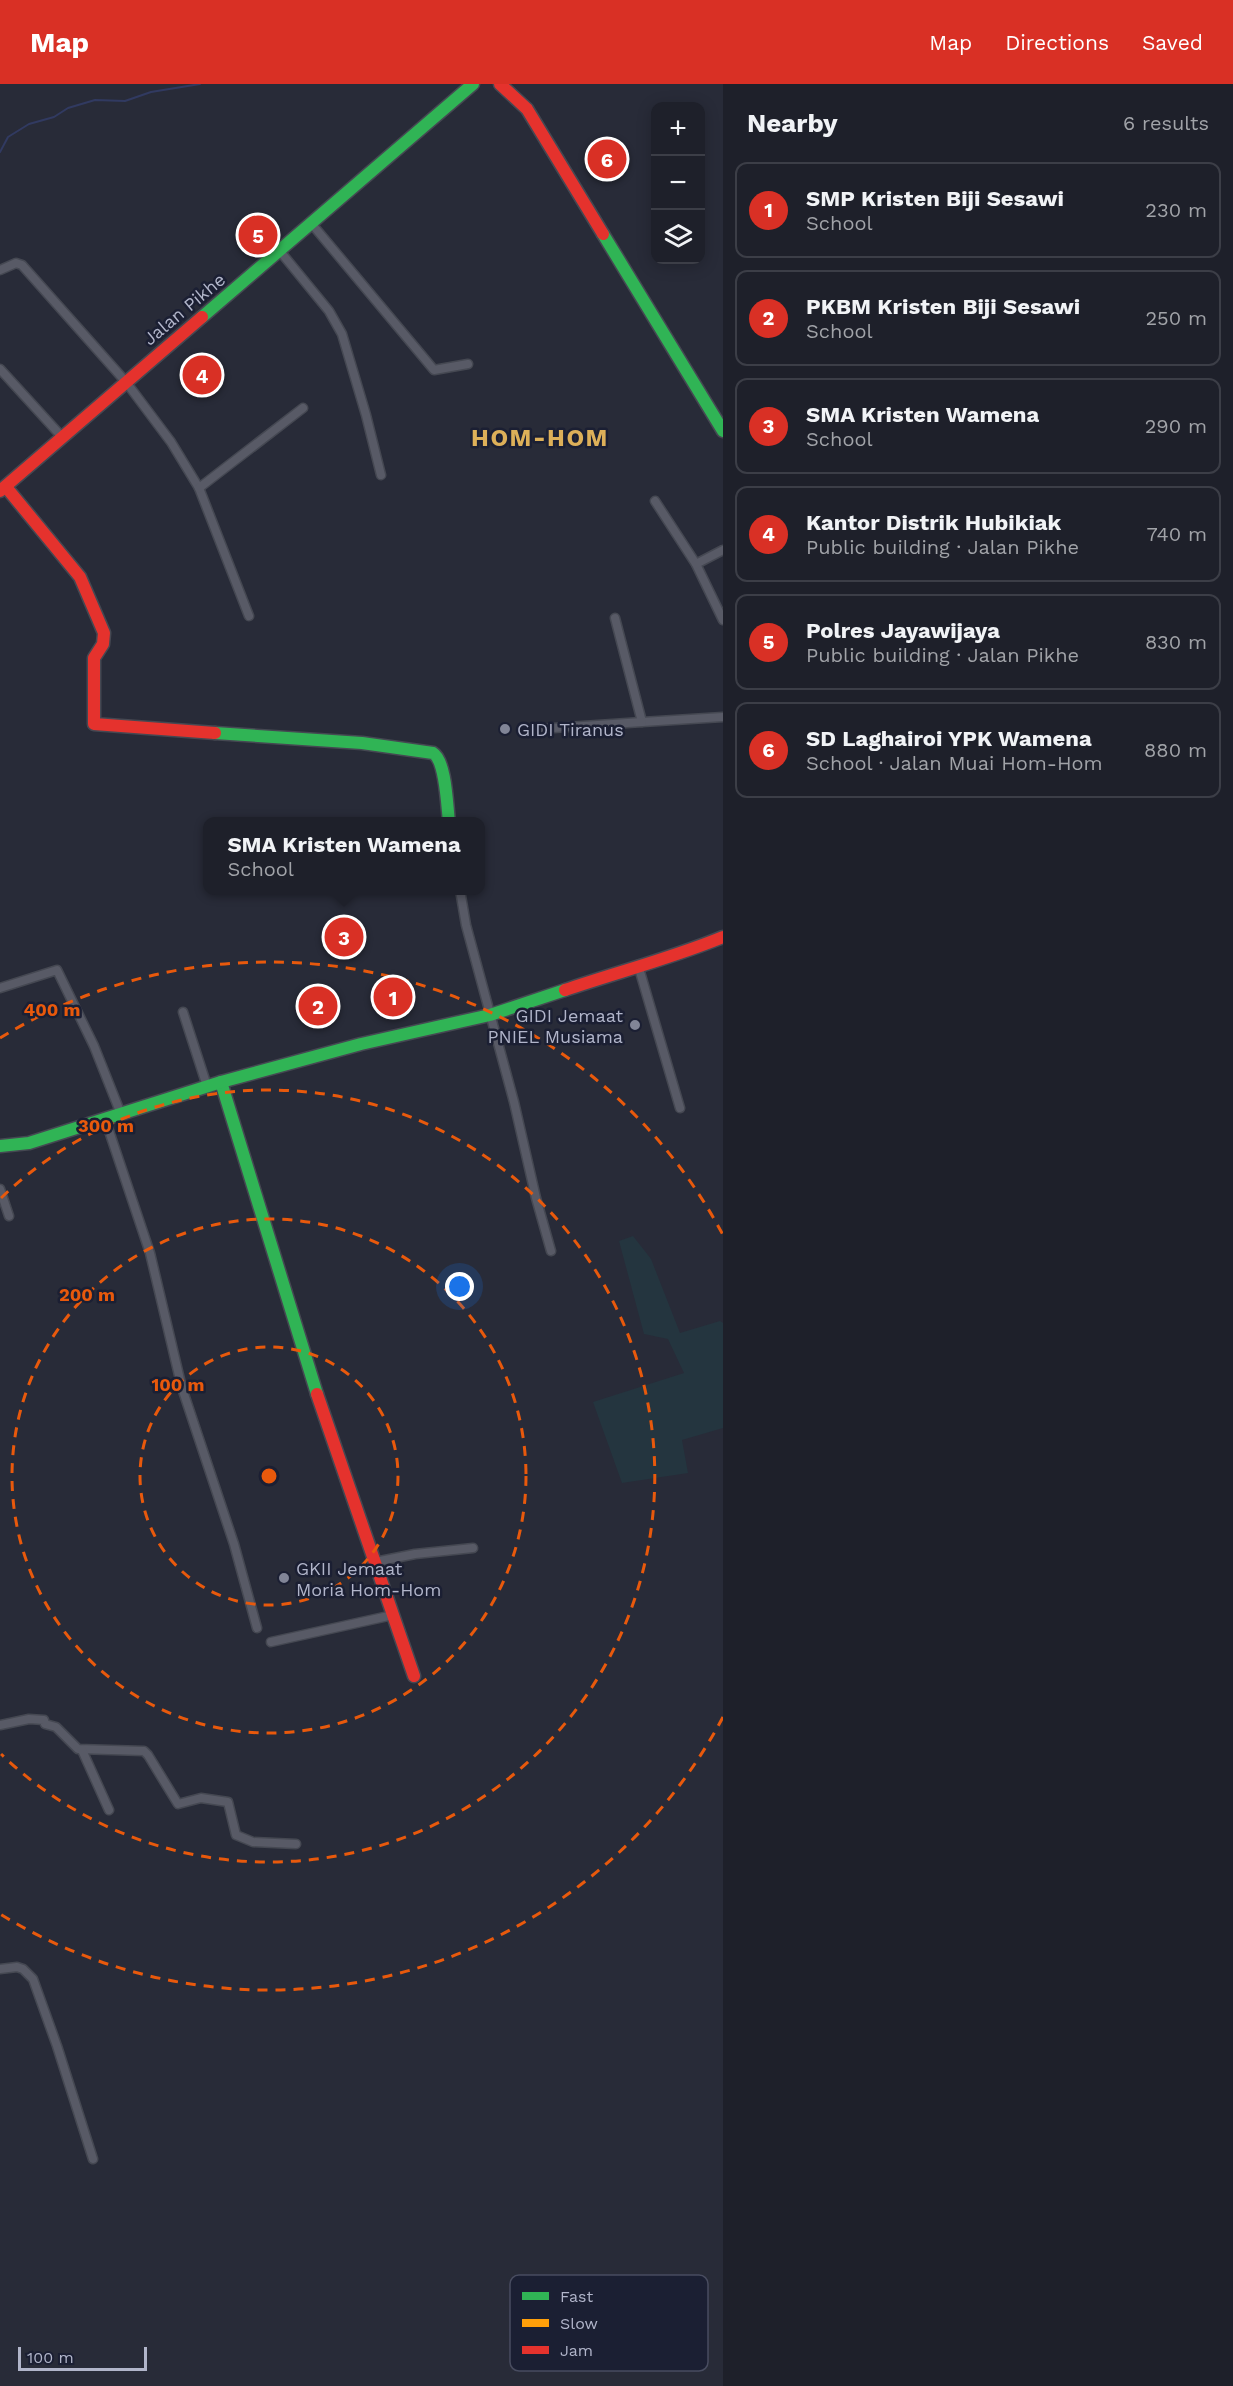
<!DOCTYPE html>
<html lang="en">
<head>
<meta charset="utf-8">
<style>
	body { margin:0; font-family:"Work Sans",sans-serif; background:#2b2d36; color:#f1f3f6 }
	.controls { position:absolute; right:18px; top:18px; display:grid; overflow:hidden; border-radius:12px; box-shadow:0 3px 15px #0003 }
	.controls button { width:54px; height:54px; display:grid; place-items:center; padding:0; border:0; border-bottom:2px solid #3c3e47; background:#1e202a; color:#f1f3f6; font:30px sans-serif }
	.scale { position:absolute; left:18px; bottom:15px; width:129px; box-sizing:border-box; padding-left:6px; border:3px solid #b1b5ca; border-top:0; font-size:16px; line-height:21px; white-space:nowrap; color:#b1b5ca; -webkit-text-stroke:4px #1b1f33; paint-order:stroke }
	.you { position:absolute; left:460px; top:1203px; width:21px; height:21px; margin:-15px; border:4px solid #fff; border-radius:50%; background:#1a73e8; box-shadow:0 0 0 9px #1a73e833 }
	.badge { display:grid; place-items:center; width:39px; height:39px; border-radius:50%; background:#d93025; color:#fff; font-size:20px; font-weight:700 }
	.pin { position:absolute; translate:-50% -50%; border:3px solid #fff; box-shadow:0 2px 6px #0006 }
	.popup { position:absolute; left:203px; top:733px; width:282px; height:78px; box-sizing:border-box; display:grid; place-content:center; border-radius:12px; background:#1e202a; filter:drop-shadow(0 2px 4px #0005); font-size:20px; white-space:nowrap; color:#a1a3a8 }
	.popup b { font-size:22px; color:#f1f3f6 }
	.popup::after { content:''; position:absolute; left:50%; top:100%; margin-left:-12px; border:12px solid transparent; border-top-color:#1e202a }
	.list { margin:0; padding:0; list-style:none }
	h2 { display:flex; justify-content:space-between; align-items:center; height:78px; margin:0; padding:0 24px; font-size:26px }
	h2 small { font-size:20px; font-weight:400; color:#a1a3a8 }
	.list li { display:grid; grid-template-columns:39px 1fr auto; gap:18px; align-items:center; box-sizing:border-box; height:96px; margin:0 12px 12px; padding:0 12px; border:2px solid #3c3e47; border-radius:12px }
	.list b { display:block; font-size:22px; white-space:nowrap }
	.list p { margin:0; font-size:20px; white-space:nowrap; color:#a1a3a8 }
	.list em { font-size:20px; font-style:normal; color:#a1a3a8 }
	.icon { flex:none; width:33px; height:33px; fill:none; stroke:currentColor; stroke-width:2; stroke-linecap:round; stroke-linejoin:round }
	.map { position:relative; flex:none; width:723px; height:2302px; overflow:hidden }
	header { display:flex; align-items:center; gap:36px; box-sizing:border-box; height:84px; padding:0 30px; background:#d93025; color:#fff }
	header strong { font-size:28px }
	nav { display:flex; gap:33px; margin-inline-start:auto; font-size:21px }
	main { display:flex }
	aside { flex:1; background:#1e202a }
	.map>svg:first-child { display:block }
	.green { fill:#24353f }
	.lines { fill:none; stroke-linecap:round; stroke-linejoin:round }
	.stream { stroke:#313a61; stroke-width:2 }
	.street-casing { stroke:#454852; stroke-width:11 }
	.fast-casing { stroke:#454852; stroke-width:15 }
	.jam-casing { stroke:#454852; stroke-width:15 }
	.street { stroke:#585a66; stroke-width:8 }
	.fast { stroke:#30b455; stroke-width:12 }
	.jam { stroke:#e5322d; stroke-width:12 }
	.ring { fill:none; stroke:#e8590c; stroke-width:3; stroke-dasharray:10 8 }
	.poi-dot { fill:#818597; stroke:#1b1f33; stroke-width:2 }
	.labels { text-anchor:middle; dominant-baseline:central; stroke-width:5; stroke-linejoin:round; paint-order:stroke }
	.street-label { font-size:18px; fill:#b1b5ca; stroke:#1b1f33 }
	.poi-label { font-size:18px; fill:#b1b5ca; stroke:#1b1f33; text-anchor:start }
	.district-label { font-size:24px; font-weight:bold; letter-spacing:1.5px; fill:#ddb059; stroke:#1b1f33 }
	.key { fill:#1b1f33; stroke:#484c60; stroke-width:1.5 }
	.key-label { font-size:16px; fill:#b1b5ca }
	.centre { fill:#e8590c; stroke:#1b1f33; stroke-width:3 }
	.ring-label { font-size:18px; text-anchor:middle; font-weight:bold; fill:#e8590c; stroke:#1b1f33; stroke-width:5; stroke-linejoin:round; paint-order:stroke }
</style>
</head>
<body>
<header>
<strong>Map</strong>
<nav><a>Map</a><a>Directions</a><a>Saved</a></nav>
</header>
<main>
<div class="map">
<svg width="723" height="2302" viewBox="0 0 723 2302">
	<rect width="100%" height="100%" fill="#282b38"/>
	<path class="green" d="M633,1152L651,1175L680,1249L720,1237L723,1239V1344L682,1356L688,1389L622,1399L593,1318L684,1289L668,1255L644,1250L619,1157Z"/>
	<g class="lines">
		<path class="stream" d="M0,68L8,53L29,40L54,33L68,24L95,16L125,17L151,8L200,0"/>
		<g class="street-casing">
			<g id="street">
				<path d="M311,139L434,286L468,280"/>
				<path d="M279,166L329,227L342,250L366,331L381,391"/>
				<path d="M0,186L16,179L22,181L126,298L171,358L199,404L249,532"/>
				<path d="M0,285L63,354"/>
				<path d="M199,404L303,324"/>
				<path d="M655,417L696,480L723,536"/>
				<path d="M696,480L723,466"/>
				<path d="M615,534L642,638L723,633"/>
				<path d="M524,646L642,638"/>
				<path d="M460,806L466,841L514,1018L536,1114L551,1167"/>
				<path d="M638,881L680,1024"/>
				<path d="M0,904L57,886L94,962L121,1030"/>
				<path d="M183,928L207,1002"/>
				<path d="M105,1035L150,1169L182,1304L234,1460L257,1544"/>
				<path d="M0,1105L9,1132"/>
				<path d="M375,1478L415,1470L473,1464"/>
				<path d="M271,1558L393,1531"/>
				<path d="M0,1641L29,1635L44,1636L45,1640L56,1643L78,1665L144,1667L148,1671L178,1720L201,1714L228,1718L236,1751L253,1758L296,1760"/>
				<path d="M82,1666L109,1726"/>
				<path d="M0,1885L17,1883L23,1885L33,1895L57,1962L93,2075"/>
			</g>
		</g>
		<g class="fast-casing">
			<g id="fast">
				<path d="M603,150L723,347"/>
				<path d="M202,233L473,0"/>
				<path d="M215,649L362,659L433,669C446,677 447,722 449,738"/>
				<path d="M221,998L317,1310"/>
				<path d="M0,1062L29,1059L221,998L361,960L490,931L565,906"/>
			</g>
		</g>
		<g class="jam-casing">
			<g id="jam">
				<path d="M500,0L527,25L603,150"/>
				<path d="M6,403L80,493L104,549L103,560L94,574V640L215,649"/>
				<path d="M0,407L202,233"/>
				<path d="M565,906C618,888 672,874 723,853"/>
				<path d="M317,1310L414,1592"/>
			</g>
		</g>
		<use href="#street" class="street"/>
		<use href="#fast" class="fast"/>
		<use href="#jam" class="jam"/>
	</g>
	<g class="ring">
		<circle cx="269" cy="1392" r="129"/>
		<circle cx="269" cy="1392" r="257"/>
		<path d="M1 1114A386 386 0 1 1 1 1670"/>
		<path d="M723 1633A514 514 0 0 1 0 1830M0 954A514 514 0 0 1 723 1151"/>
	</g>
	<g class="poi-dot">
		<circle cx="505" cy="645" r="6"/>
		<circle cx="635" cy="941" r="6"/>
		<circle cx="284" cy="1494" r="6"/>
	</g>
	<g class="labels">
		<g class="street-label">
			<text transform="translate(184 225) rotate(-40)">Jalan Pikhe</text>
		</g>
		<g class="poi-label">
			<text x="517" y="645">GIDI Tiranus</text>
			<text x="623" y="931" text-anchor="end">GIDI Jemaat<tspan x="623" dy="21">PNIEL Musiama</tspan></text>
			<text x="296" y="1484">GKII Jemaat<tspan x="296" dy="21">Moria Hom-Hom</tspan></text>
		</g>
		<g class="district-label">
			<text x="540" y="354">HOM-HOM</text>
		</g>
	</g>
	<rect x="510" y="2191" width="198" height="96" rx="9" class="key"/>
	<rect x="522" y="2208" width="27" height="8" fill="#30b455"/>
	<rect x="522" y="2235" width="27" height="8" fill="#ff9f0a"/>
	<rect x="522" y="2262" width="27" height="8" fill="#e5322d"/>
	<g class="key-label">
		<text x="560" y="2218">Fast</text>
		<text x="560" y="2245">Slow</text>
		<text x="560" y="2272">Jam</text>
	</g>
	<circle cx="269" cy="1392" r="9" class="centre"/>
	<g class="ring-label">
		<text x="52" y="932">400 m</text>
		<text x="106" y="1048">300 m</text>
		<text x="87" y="1217">200 m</text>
		<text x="178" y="1307">100 m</text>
	</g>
</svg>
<div class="controls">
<button>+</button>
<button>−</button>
<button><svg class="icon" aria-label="layers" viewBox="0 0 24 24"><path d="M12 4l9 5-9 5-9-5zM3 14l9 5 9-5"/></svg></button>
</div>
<div class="scale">100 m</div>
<div class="you"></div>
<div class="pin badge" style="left:393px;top:913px">1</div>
<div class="pin badge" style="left:318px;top:922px">2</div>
<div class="pin badge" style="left:344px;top:853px">3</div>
<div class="popup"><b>SMA Kristen Wamena</b>School</div>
<div class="pin badge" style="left:202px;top:291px">4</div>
<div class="pin badge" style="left:258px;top:151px">5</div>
<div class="pin badge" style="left:607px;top:75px">6</div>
</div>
<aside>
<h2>Nearby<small>6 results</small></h2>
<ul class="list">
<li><span class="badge">1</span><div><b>SMP Kristen Biji Sesawi</b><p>School</p></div><em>230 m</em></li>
<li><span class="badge">2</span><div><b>PKBM Kristen Biji Sesawi</b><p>School</p></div><em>250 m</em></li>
<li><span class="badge">3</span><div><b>SMA Kristen Wamena</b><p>School</p></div><em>290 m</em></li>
<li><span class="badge">4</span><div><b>Kantor Distrik Hubikiak</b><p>Public building · Jalan Pikhe</p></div><em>740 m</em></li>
<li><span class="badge">5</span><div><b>Polres Jayawijaya</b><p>Public building · Jalan Pikhe</p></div><em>830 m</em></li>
<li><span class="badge">6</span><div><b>SD Laghairoi YPK Wamena</b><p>School · Jalan Muai Hom-Hom</p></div><em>880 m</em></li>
</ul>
</aside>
</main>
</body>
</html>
